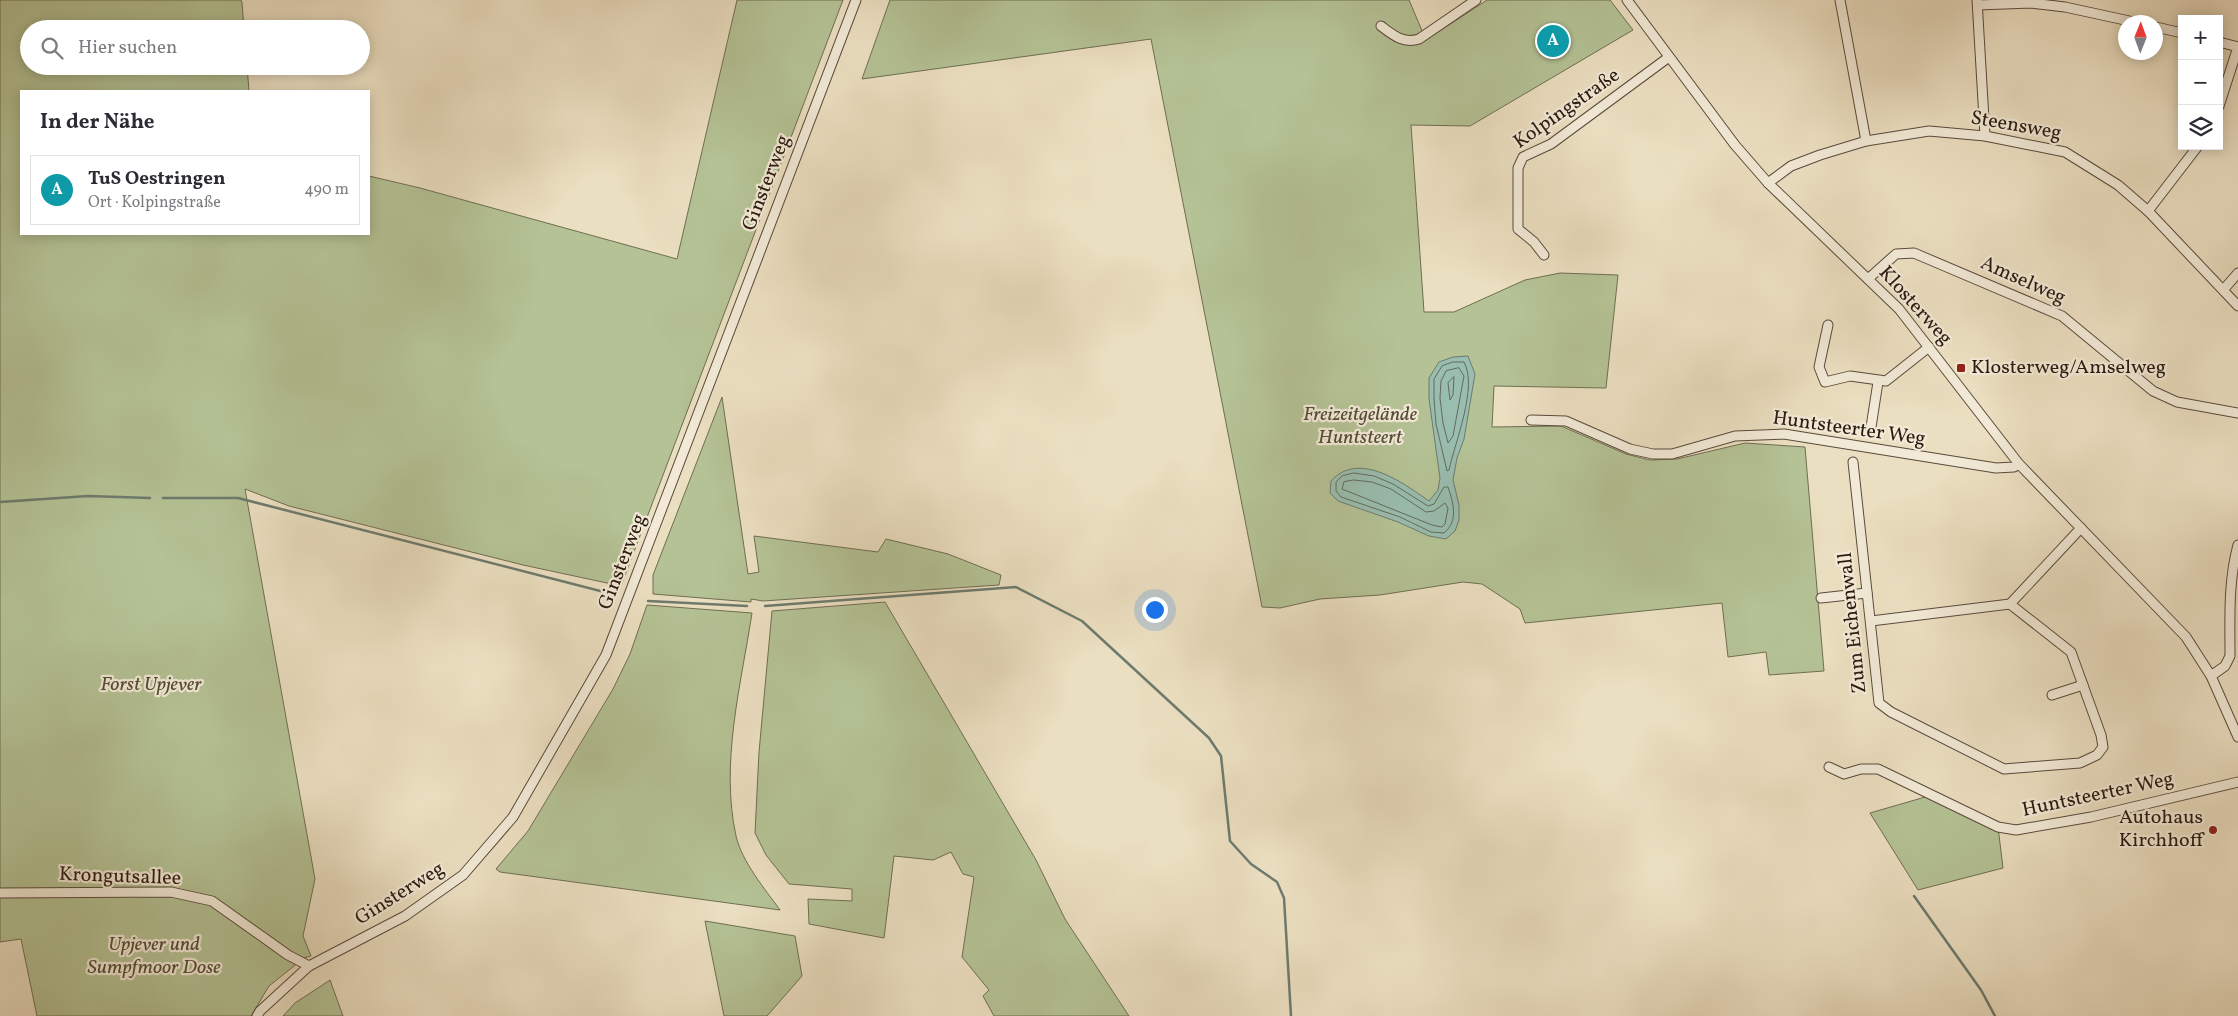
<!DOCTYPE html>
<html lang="de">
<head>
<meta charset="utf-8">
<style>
	body { margin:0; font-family:Vollkorn,serif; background:#f2f2f3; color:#2b2b33 }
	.controls { position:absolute; right:15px; top:15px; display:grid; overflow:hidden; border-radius:0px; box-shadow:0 2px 12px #0003 }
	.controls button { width:45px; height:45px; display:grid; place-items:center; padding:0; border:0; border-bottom:1px solid #e1e1e2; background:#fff; color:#2b2b33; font:25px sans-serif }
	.compass { position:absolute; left:2118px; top:15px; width:45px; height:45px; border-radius:50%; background:#fff; box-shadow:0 2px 12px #0003; rotate:1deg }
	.you { position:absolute; left:1154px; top:609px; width:18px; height:18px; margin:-12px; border:4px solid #fff; border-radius:50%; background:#1a73e8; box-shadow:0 0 0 8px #1a73e833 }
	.badge { display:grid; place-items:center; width:32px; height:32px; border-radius:50%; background:#111827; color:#fff; font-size:16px; font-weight:700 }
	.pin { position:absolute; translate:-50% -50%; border:2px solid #fff; box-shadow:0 1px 5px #0006 }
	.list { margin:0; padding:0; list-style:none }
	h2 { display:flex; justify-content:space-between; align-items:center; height:65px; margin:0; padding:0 20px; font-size:21px }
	h2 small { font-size:16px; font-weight:400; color:#7c7c81 }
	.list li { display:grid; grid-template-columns:32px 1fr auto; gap:15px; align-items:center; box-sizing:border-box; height:70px; margin:0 10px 10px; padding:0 10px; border:1px solid #e1e1e2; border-radius:0px }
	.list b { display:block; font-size:19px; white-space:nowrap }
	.list p { margin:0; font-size:16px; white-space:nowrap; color:#7c7c81 }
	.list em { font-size:16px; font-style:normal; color:#7c7c81 }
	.icon { flex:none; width:28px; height:28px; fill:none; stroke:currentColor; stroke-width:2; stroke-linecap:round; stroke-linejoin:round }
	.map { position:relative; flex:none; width:2238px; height:1016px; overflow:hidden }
	.search { position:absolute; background:#fff; box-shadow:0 2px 12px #0003; left:20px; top:20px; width:350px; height:55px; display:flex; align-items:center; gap:12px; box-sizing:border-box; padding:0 18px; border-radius:28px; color:#7c7c81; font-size:19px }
	.panel { position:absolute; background:#fff; box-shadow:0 2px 12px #0003; left:20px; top:90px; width:350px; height:145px; border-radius:0px }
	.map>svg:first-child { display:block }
	.green { fill:#b4c295; stroke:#6f6e52 }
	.water { fill:#99bdae; stroke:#6d7b6e }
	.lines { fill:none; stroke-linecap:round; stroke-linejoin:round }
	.shore { stroke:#626b5e; stroke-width:1 }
	.stream { stroke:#6d7b6e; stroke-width:2.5 }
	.minor-casing { stroke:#5a4a3c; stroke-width:11 }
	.minor { stroke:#f2ead7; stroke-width:9 }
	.poi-dot { fill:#8f2418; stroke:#f2ead7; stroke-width:2 }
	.labels { text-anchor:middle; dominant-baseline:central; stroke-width:4.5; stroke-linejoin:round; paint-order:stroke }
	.street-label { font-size:20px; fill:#2a190f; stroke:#f2ead7 }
	.poi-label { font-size:20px; fill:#2a190f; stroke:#f2ead7; text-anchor:start }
	.park-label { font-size:20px; font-style:italic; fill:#534c37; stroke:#f2ead7 }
</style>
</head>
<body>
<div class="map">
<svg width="2238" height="1016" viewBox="0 0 2238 1016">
	<rect width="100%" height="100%" fill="#ebdfc1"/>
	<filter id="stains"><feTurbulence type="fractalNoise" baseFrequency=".004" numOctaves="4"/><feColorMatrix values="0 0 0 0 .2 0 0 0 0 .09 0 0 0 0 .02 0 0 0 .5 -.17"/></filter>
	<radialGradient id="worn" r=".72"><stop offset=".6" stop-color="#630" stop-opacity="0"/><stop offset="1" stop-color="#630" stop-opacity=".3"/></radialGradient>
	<g class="green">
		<path d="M0,0H241L242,3L244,29H29V66H247L249,91H21V234H369V176L420,188L677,259L737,0H843L621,586L523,565L289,506L245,489L315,879L303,936L311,956L304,958L269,986L251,1016H37L21,939L0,942Z"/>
		<path d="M890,0H1409L1426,40L1487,0H1610L1633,30L1470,126L1411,125L1424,312H1454L1525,280L1560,273L1618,275L1606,388L1494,386L1492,427L1561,426L1626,454L1650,460L1677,459L1745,443L1805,447L1824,671L1769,675L1766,652L1728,657L1722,603L1525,623L1520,609L1482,584L1463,582L1380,595L1320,599L1280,608L1262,607L1151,39L862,79Z"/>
		<path d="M722,397L748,574L759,572L754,536L878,552L886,539L948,554L1001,575L999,585L763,601L751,599V602L653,594V575Z"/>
		<path d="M885,602L1036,860L1065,919L1129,1016H994L983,996L989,990L962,957L974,877L963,874L951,852L933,860L894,856L884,938L809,924L808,899L852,901V889L789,884L766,855L755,833L759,752L772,611Z"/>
		<path d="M647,605L752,613C741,685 720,763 736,836C742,862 765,889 780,910L500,872L496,869L528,831L613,689L630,654Z"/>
		<path d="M1932,795L1998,827L2003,868L1918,890L1870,813Z"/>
		<path d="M705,921L795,936L802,976L767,1016H724Z"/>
		<path d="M330,980L343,1016H283L295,1003Z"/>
	</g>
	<path class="water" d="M1468,356L1475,374L1464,439L1457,458L1453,480L1459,505V520L1455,531L1446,539L1429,536L1398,522L1338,501L1330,493L1331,481C1359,450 1403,483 1429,501L1438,490L1440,478L1429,399V378L1439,362L1453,357Z"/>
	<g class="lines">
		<g class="shore">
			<path d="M1453,362H1464C1478,387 1455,442 1449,470L1447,471L1436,424L1434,399V379L1442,366Z"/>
			<path d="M1459,368L1464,376L1453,436L1448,443L1443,423L1440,398L1441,381L1446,371Z"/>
			<path d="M1454,377L1453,395L1450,400L1448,383Z"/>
			<path d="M1354,473L1374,476L1393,484L1428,506L1434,504L1444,487H1448C1453,502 1459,521 1444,533L1431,532L1400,517L1341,497L1336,491V482L1342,476Z"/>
			<path d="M1354,480L1372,482L1391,489L1426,512L1434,511L1445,503L1448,508L1445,524L1442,527L1432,525L1342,489L1344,482Z"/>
		</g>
		<g class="stream">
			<path d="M163,498H238L612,594"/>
			<path d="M0,502L88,496L150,498"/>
			<path d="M648,601L747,606"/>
			<path d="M765,606L1016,587L1082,621L1209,738L1221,756L1230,841L1251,864L1277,882L1284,898L1291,1016"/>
			<path d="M1914,896L1981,990L1995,1016"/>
		</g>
		<g class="minor-casing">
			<g id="minor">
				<path d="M1627,0L1735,145L1768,183L1899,309L2019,464L2186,637L2211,676L2238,737"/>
				<path d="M1840,0L1866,141"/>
				<path d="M1977,0L1985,136"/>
				<path d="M1978,5L2031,3L2065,7L2134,22"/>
				<path d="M1381,26C1393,35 1403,44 1419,39L1476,0"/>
				<path d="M2156,27L2182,33"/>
				<path d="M2219,42L2238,47L2219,106"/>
				<path d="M1768,183L1791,166L1820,155L1866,141L1929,131L1985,136L2065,152L2118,185L2148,211L2238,306"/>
				<path d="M2148,211L2198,146"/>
				<path d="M1544,255L1534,242L1518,229V168L1523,157L1551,144L1669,57"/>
				<path d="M1868,279L1896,254L1914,253L2062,316L2153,391L2177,402L2238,413"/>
				<path d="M2224,289L2238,273"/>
				<path d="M1828,325L1819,367L1825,382L1850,376L1886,381L1929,347"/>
				<path d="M1531,420L1566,421L1630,449L1653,454H1672L1735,436L1784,434L1996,468L2014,467L2019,464"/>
				<path d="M1871,427L1878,382"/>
				<path d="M1853,462L1879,703L1891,712L2004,769L2080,763L2097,755L2103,747L2101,735L2071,652L2010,604L2081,528"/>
				<path d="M1821,598L1867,593"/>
				<path d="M1871,621L2010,604"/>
				<path d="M2211,676L2225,666L2230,656C2230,618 2228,582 2238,545"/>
				<path d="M2052,695L2083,685"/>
				<path d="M1829,767L1844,774L1861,769H1878L1998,827L2016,830L2091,817L2238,782"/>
				<path d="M0,893L171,892L212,901L288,955L309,966"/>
				<path d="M257,1016L260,1011L309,966L405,916L463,875L513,817L606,655L856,0"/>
			</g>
		</g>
		<use href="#minor" class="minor"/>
	</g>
	<g class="poi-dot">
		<rect x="1956" y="363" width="10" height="10" rx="2.5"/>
		<circle cx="2213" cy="830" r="5"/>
	</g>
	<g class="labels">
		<g class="street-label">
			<text transform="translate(1567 109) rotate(-35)">Kolpingstraße</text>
			<text transform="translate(2016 126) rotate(10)">Steensweg</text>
			<text transform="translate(767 183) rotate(-69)">Ginsterweg</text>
			<text transform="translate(2023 281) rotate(24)">Amselweg</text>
			<text transform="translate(1915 306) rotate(48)">Klosterweg</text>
			<text transform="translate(1849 429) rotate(8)">Huntsteerter Weg</text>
			<text transform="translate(623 562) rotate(-69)">Ginsterweg</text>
			<text transform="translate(1853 623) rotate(-96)">Zum Eichenwall</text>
			<text transform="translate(2098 795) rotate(-12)">Huntsteerter Weg</text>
			<text transform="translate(120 877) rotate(2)">Krongutsallee</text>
			<text transform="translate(400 894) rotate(-32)">Ginsterweg</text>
		</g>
		<g class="poi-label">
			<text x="1971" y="368">Klosterweg/Amselweg</text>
			<text x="2203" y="818" text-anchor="end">Autohaus<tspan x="2203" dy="23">Kirchhoff</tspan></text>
		</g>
		<g class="park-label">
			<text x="1360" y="415">Freizeitgelände<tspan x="1360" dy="23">Huntsteert</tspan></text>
			<text x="151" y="685">Forst Upjever</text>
			<text x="154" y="945">Upjever und<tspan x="154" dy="23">Sumpfmoor Dose</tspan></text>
		</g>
	</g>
	<rect width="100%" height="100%" filter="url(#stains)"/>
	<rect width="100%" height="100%" fill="url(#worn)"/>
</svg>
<div class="controls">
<button>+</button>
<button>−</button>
<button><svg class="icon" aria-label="layers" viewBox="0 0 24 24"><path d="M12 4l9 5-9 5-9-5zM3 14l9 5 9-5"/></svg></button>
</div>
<svg class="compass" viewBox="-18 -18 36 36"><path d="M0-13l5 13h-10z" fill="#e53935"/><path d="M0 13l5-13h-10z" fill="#7c7c81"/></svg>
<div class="you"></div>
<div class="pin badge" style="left:1553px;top:41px;background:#0f9aa8">A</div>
<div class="search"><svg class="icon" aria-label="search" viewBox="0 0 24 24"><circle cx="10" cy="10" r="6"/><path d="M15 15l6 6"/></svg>Hier suchen</div>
<section class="panel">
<h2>In der Nähe<small></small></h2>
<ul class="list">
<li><span class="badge" style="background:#0f9aa8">A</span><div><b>TuS Oestringen</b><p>Ort · Kolpingstraße</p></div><em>490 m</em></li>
</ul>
</section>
</div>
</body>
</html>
